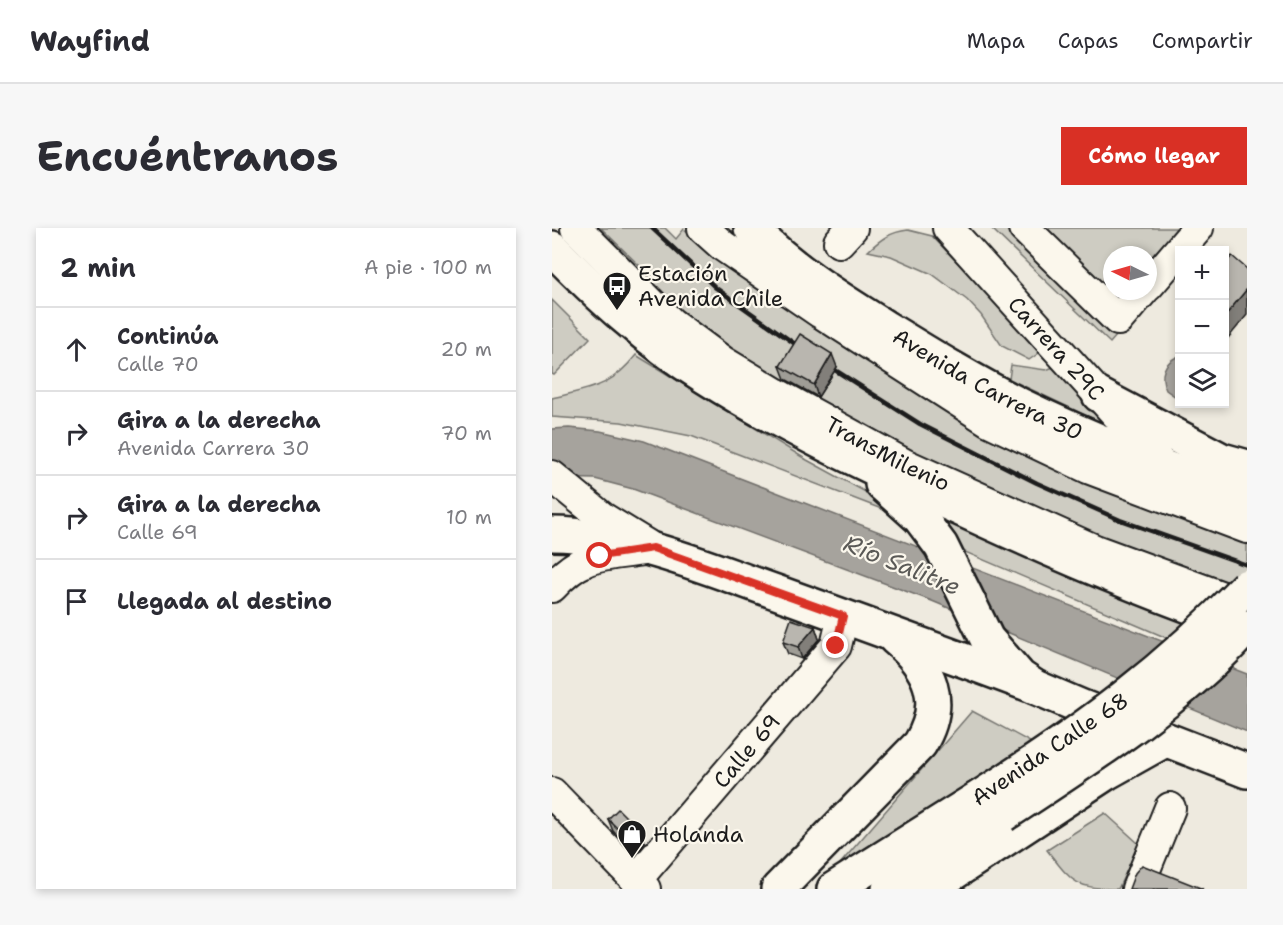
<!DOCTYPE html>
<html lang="es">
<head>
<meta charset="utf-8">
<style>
	body { margin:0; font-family:"Shantell Sans",sans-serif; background:#f7f7f7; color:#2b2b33 }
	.controls { position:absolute; right:18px; top:18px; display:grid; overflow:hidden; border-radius:0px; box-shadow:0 3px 9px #0003 }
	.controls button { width:54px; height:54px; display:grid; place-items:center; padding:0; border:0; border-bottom:2px solid #e1e1e2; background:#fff; color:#2b2b33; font:30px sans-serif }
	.compass { position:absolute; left:551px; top:18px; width:54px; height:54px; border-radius:50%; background:#fff; box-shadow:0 3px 9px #0003; rotate:275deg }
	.stop { position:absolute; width:18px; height:18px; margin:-14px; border:4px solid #d93025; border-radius:50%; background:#fff }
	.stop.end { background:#d93025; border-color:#fff; box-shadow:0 2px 6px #0008 }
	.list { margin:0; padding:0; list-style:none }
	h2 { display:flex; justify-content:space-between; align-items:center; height:78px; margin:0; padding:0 24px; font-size:26px }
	h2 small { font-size:20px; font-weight:400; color:#7c7c81 }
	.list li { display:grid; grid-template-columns:39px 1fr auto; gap:18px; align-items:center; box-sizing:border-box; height:84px; padding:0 24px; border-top:2px solid #e1e1e2 }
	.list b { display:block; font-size:22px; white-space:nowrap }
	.list p { margin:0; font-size:20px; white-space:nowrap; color:#7c7c81 }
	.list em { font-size:20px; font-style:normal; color:#7c7c81 }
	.icon { flex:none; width:33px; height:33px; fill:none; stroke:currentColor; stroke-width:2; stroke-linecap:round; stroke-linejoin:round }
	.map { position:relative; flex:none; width:695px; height:661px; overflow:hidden; border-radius:0px }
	header { display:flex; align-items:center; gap:36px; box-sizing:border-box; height:84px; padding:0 30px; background:#fff; border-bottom:2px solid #e1e1e2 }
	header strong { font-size:28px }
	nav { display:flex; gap:33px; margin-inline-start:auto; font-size:21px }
	.intro { display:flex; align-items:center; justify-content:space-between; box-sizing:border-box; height:144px; padding:0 36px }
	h1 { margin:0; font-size:42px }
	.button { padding:15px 27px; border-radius:0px; background:#d93025; color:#fff; font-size:21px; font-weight:700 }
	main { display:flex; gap:36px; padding:0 36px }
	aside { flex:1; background:#fff; border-radius:0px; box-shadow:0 3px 9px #0003 }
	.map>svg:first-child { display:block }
	.green { fill:#ceccc2; stroke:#75746f; stroke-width:1.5; fill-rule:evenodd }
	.water { fill:#a6a39d; stroke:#6f6d69; stroke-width:1.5 }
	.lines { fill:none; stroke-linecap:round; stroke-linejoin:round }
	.minor-casing { stroke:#1c1c1c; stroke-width:34 }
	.major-casing { stroke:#1c1c1c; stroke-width:38 }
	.highway-casing { stroke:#1c1c1c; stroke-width:38 }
	.minor { stroke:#fbf7ec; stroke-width:30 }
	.major { stroke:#fbf7ec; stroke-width:33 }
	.highway { stroke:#fbf7ec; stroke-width:33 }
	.rail { stroke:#1c1c1c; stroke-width:4.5 }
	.major-bridge-casing { stroke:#1c1c1c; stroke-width:38; stroke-linecap:butt }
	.major-bridge { stroke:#fbf7ec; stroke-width:33 }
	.wall { fill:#9f9d96; stroke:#1c1c1c; stroke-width:1.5 }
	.shaded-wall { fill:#827f7a; stroke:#1c1c1c; stroke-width:1.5 }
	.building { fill:#b9b6af; stroke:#1c1c1c; stroke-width:1.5 }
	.route { stroke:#d93025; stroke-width:8 }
	.labels { text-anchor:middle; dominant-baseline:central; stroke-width:4.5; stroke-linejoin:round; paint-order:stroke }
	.poi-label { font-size:22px; fill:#1c1c1c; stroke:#fbf7ec; text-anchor:start }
	.street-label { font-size:22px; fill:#1c1c1c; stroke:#fbf7ec }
	.water-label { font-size:24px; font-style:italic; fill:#5a5956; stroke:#fbf7ec }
</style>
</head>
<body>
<header>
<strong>Wayfind</strong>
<nav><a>Mapa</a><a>Capas</a><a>Compartir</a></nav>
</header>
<div class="intro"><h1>Encuéntranos</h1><a class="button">Cómo llegar</a></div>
<main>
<aside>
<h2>2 min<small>A pie · 100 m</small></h2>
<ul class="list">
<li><svg class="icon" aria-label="ahead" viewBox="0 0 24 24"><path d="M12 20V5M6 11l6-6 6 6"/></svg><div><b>Continúa</b><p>Calle 70</p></div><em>20 m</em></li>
<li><svg class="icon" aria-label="right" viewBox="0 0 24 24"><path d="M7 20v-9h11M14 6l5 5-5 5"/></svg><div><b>Gira a la derecha</b><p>Avenida Carrera 30</p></div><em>70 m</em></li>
<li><svg class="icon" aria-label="right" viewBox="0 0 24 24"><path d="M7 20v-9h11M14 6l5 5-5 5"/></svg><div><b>Gira a la derecha</b><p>Calle 69</p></div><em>10 m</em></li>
<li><svg class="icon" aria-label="arrive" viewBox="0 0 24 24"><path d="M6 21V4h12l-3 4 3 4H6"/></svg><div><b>Llegada al destino</b></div></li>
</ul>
</aside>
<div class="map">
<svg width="695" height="661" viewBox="0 0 695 661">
	<rect width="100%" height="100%" fill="#eeeadf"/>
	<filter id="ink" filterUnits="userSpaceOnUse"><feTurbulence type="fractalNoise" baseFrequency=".0167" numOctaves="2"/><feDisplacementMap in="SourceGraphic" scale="12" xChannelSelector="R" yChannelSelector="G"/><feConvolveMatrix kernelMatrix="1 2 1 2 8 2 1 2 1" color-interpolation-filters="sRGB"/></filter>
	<g filter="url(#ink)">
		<g class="green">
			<path d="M49,0H113L124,11L132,1L162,25L695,307V372L491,291L232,161L91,56L98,48Z"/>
			<path d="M439,0H658L558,115ZM560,27H596V63H560Z"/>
			<path d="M356,2L380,8L490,123L477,132L450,118L429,87L415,72L380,46L339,28L316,23C329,11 338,4 356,2Z"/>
			<path d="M0,72L38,110L2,147L0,146Z"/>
			<path d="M84,127L255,232L343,280L340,285L139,208L69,194L0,189V170C39,160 58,160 84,127Z"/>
			<path d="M509,136L569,204L457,151L459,137L494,142Z"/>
			<path d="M385,290L638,397L622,413L406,321Z"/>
			<path d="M420,483L480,515L281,644Z"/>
			<path d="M553,585L587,616L566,661C523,661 520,654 495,622Z"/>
		</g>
		<g class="water">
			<path d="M627,128H628L627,171L614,162C607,147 612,134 627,128Z"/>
			<path d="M17,200L48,203L92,213L695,446V504L380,373L81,261L43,251L0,250V201Z"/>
		</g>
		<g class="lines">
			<g class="minor-casing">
				<g id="minor">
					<path id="s1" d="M24,0L119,95L170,133L223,165L352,236L543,322L695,378"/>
					<path d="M151,0L171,18L269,85L437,193L536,240L695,300"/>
					<path id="s2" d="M396,0L614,241"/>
					<path d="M472,0L566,92L591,63"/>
					<path d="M287,14L300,0"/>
					<path d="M596,58L646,0"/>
					<path d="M0,248L51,290L95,317"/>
					<path d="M0,359C31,325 50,328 92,322"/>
					<path d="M0,565L93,661"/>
					<path id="s3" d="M84,652L284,418L291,388"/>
					<path d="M585,661L618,580"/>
				</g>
			</g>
			<g class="major-casing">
				<g id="major">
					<path d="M547,167L670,232L695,239"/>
					<path d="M0,306C79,307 150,338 224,364C310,395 396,426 481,458"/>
					<path d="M226,661L368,516C394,473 378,439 343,410"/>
					<path d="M282,661L436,564"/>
					<path d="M337,661L451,587"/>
				</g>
			</g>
			<g class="highway-casing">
				<g id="highway">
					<path id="s4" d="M199,0C239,41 286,70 334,100C378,127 422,154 468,177C542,213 618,242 695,271"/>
					<path d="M0,20C47,68 95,113 152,148C226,195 306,233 385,270C485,317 586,361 690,397"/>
					<path d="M330,256L368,290L389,318L435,411L468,449L483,459L530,479L695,543"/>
					<path d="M377,661L554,545L613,512"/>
				</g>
			</g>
			<use href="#minor" class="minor"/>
			<use href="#major" class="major"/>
			<use href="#highway" class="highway"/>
			<path class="rail" d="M100,0L164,60L253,123L368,196L485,255L568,292L695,337"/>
			<g class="major-bridge-casing">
				<g id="major-bridge">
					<path d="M436,564C533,502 615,442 695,358"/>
					<path d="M451,587C538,530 624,476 695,399"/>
				</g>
			</g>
			<use href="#major-bridge" class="major-bridge"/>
		</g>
		<g class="wall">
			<path d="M228,138L285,139L266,169L233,151Z"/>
			<path d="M263,399L267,411L250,431L236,426L231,414Z"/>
			<path d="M56,591L88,603L93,615L83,626L61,603Z"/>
		</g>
		<g class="shaded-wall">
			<path d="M695,61V87L672,115V89Z"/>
			<path d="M280,126L285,139L266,169L262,157Z"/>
			<path d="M263,399L267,411L250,431L246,419Z"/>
			<path d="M88,603L93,615L83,626L79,614Z"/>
		</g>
		<g class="building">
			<path d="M680,28L695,41V61L672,89V37Z"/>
			<path d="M248,106L280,126L262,157L228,138Z"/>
			<path d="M239,391L263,399L246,419L231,414Z"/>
			<path d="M66,581L88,603L79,614L56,591Z"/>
			<path d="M590,637L651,661H577L583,645Z"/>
		</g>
	</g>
	<g class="lines" filter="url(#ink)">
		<path class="route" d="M48,328L101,320L291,388L284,418"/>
	</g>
	<defs>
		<g id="bus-pin" transform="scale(1.5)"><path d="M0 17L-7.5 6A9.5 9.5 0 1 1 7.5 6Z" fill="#1c1c1c" stroke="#fbf7ec"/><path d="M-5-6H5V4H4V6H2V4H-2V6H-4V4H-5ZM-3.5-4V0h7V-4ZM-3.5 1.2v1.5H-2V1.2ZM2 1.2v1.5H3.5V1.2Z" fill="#fff"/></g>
		<g id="shop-pin" transform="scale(1.5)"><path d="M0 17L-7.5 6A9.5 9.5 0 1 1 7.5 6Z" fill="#1c1c1c" stroke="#fbf7ec"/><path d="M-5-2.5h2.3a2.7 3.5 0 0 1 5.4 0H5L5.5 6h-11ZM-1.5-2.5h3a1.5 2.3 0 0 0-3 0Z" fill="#fff"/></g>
	</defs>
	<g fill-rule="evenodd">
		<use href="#bus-pin" x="65" y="58"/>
		<use href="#shop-pin" x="80" y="606"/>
	</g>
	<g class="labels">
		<g class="poi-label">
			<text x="86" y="45">Estación<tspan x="86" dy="25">Avenida Chile</tspan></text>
			<text x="101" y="606">Holanda</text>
		</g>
		<g class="street-label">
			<text stroke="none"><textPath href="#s2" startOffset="162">Carrera 29C</textPath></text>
			<text stroke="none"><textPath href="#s4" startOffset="285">Avenida Carrera 30</textPath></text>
			<text stroke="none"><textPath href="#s1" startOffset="388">TransMilenio</textPath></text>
			<text transform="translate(498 521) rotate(-34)">Avenida Calle 68</text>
			<text stroke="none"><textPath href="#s3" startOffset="170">Calle 69</textPath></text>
		</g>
		<g class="water-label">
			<text transform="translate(350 337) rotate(22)">Río Salitre</text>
		</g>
	</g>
</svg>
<div class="controls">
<button>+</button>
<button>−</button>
<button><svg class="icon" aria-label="layers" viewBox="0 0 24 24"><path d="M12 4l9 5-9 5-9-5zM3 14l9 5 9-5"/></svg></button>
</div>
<svg class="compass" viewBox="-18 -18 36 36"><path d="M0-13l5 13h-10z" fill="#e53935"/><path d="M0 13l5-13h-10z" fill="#7c7c81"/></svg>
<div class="stop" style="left:48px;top:328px"></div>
<div class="stop end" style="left:284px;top:418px"></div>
</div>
</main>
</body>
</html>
